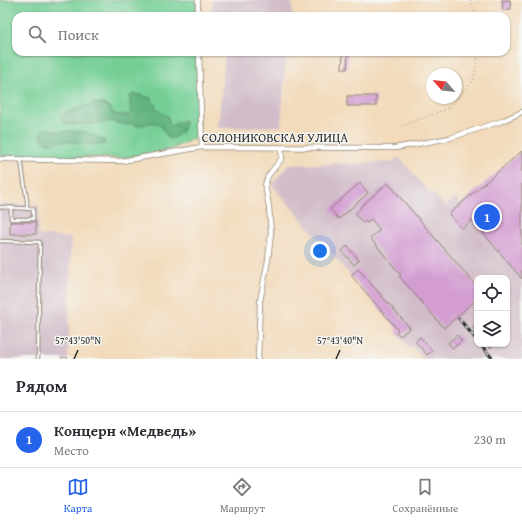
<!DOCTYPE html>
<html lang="ru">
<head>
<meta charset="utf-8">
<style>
	body { margin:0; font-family:"Gentium Book Plus",serif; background:#f7f7f7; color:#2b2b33 }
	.controls { position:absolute; right:12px; bottom:12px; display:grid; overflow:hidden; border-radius:8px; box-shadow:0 1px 3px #0004 }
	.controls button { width:36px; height:36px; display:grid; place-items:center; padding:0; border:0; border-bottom:1px solid #e1e1e2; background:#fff; color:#2b2b33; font:20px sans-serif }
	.compass { position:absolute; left:426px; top:68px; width:36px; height:36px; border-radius:50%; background:#fff; box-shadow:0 1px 3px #0004; rotate:297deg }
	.you { position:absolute; left:320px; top:251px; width:14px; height:14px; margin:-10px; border:3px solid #fff; border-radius:50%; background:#1a73e8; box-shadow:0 0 0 6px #1a73e833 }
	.badge { display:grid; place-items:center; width:26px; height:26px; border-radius:50%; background:#2563eb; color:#fff; font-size:13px; font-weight:700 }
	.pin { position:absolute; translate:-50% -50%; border:2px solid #fff; box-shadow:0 1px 4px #0006 }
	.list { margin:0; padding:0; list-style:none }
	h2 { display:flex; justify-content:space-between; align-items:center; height:52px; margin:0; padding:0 16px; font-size:17px }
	h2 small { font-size:13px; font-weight:400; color:#7c7c81 }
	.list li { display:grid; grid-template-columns:26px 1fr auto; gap:12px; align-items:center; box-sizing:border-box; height:56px; padding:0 16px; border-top:1px solid #e1e1e2 }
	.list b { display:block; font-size:15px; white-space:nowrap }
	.list p { margin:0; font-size:13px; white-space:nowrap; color:#7c7c81 }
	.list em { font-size:13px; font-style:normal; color:#7c7c81 }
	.icon { flex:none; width:22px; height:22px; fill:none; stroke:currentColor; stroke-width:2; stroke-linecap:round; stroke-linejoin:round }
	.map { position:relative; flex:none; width:522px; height:359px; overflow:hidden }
	.search { position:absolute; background:#fff; box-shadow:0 1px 3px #0004; left:12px; right:12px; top:12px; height:44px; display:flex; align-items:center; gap:10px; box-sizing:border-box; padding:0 14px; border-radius:12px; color:#7c7c81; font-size:15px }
	.sheet { height:108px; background:#fff }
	nav { display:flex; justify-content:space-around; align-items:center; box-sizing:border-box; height:56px; border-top:1px solid #e1e1e2; background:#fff; font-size:11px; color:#7c7c81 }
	nav a { display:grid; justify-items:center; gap:2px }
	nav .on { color:#2563eb }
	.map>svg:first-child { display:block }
	.industrial { fill:#d1bdc9; fill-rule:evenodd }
	.green { fill:#75cf95; stroke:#507d60 }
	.forest { fill:#60b27e; stroke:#466e54 }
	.building { fill:#d39dd2 }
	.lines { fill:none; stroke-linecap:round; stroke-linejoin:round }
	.service-casing { stroke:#8e8272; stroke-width:4.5 }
	.minor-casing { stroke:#8e8272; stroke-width:6 }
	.path { stroke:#8e8272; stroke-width:1; stroke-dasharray:1 3; stroke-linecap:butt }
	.service { stroke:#fff; stroke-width:2.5 }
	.minor { stroke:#fff; stroke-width:4.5 }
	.rail-casing { stroke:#2b2b2b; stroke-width:3 }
	.rail { stroke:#f6f6f2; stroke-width:1.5; stroke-dasharray:4.5; stroke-linecap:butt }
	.ticks { fill:none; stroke:#2b2b2b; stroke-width:1.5 }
	.labels { text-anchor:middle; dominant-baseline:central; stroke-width:3; stroke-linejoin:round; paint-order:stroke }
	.street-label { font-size:13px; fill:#2b2b2b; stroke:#f6f6f2 }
	.ticks-label { font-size:10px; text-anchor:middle; fill:#2b2b2b; stroke:#f6f6f2; stroke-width:3; stroke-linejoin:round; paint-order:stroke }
</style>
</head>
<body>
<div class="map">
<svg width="522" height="359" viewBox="0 0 522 359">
	<rect width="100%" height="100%" fill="#f6f6f2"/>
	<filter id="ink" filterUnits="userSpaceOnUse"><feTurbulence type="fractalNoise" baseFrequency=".025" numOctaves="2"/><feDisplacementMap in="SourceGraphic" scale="8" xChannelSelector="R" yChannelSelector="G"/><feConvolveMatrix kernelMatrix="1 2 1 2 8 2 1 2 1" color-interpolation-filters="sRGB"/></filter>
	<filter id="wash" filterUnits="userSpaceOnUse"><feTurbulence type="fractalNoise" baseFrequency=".012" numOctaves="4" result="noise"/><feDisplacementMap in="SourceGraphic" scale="16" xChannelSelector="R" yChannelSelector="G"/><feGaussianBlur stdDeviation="0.9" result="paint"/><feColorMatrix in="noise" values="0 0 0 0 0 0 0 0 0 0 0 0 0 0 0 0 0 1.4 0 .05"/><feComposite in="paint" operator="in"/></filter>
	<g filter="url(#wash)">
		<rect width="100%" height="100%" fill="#f2daba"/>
		<g class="industrial">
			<path d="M212,0H292V16H231L212,13Z"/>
			<path d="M225,52H286L281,126L218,128Z"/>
			<path d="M522,151V359H423L413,347H409L396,332L398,330L272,185L288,165L393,162L399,157L430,194L432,192L445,206L455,197L461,204ZM477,278H507V344H477Z"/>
			<path d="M0,204L39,205L38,235L71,238L68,359H0Z"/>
		</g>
		<path class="green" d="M0,0H196V16H16V52H196L199,126L197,137L169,150L122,158L0,156Z"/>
		<g class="forest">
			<path d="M134,94L151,98C156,107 157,113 168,116L169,123L171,126L184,120C186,130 178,136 170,139C165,135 164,130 161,126C153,118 146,127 137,125C135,125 133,124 131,123L126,125L110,121L90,124H68L62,122L61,117L65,113L96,103L103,104L109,107L113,113L118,115H129L132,111L130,105V96Z"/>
			<path d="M46,128L60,132L70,131L86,132L104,140L105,143C98,147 75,142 67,141C61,141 54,143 48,143L42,139L41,133Z"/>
		</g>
		<g id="blocks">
			<g class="building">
				<path d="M502,0H510L511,9L503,10Z"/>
				<path d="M343,52H348L347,69H342Z"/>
				<rect x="347" y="96" width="29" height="10"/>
				<path d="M522,151V279L472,220L462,229L449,214Z"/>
				<path d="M360,183L368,193L339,219L330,209Z"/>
				<path d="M388,183L477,287V299L444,328L399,276L401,275L370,238L380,230L371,219L367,223L365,221L363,223L355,214L361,208L360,207Z"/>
				<rect x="10" y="222" width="26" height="12"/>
				<path d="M347,246L359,260L354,265L342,251Z"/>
				<path d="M358,269L410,328L400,336L396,332L398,330L351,275Z"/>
				<path d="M477,323V333L472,327Z"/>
				<path d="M457,335L462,341L453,348L448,343Z"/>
				<path d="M420,337L432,351L427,355L415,341Z"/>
				<path d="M486,344H495L490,348Z"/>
			</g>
		</g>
	</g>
	<g filter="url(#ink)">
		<use href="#blocks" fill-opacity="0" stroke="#8e8272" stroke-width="1"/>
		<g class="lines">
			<g class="service-casing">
				<g id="service">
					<path d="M21,160L27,201V208"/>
					<path d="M0,207L33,209V219H11V208"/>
					<path d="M0,241L40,242L38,359"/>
					<path d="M63,359H66"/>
				</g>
			</g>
			<g class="minor-casing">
				<g id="minor">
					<path d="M198,0V16"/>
					<path d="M199,52L202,147"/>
					<path d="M0,159L122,161L202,147L395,148L450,138L502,121L522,112"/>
					<path d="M258,359L260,301L268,260L271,233L269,207L265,185L268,176L282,158L281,148"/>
				</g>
			</g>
			<g class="path">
				<path d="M470,0L476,16"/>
				<path d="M402,126L449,108L473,81L479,52"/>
			</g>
			<use href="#service" class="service"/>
			<use href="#minor" class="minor"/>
			<g class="rail-casing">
				<g id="rail">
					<path d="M459,319L477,340"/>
					<path d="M480,344L493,359"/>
				</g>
			</g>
			<use href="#rail" class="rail"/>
		</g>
	</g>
	<path class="ticks" d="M74,359L78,350M336,359L340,350"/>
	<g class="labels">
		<g class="street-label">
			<text x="275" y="137">СОЛОНИКОВСКАЯ УЛИЦА</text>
		</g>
	</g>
	<g class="ticks-label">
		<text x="78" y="344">57°43'50"N</text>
		<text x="340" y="344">57°43'40"N</text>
	</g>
</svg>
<div class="controls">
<button><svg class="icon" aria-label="locate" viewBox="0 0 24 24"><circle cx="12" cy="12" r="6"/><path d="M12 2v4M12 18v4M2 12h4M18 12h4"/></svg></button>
<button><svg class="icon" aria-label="layers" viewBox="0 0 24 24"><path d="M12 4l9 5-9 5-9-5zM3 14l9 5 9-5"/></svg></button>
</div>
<svg class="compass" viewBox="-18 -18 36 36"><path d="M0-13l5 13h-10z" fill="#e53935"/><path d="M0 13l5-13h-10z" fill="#7c7c81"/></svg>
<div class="you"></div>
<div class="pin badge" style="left:487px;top:217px">1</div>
<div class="search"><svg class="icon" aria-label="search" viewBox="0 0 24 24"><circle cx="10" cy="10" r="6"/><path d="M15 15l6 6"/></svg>Поиск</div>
</div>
<section class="sheet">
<h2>Рядом<small></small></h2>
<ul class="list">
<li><span class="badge">1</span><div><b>Концерн «Медведь»</b><p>Место</p></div><em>230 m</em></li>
</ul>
</section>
<nav>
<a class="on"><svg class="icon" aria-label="map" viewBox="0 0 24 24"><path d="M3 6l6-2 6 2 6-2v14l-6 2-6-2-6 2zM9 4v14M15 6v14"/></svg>Карта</a>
<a><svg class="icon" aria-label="directions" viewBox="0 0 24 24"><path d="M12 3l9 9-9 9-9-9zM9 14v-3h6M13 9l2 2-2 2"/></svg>Маршрут</a>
<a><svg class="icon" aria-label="saved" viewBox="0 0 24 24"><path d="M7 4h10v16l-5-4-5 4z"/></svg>Сохранённые</a>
</nav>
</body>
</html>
